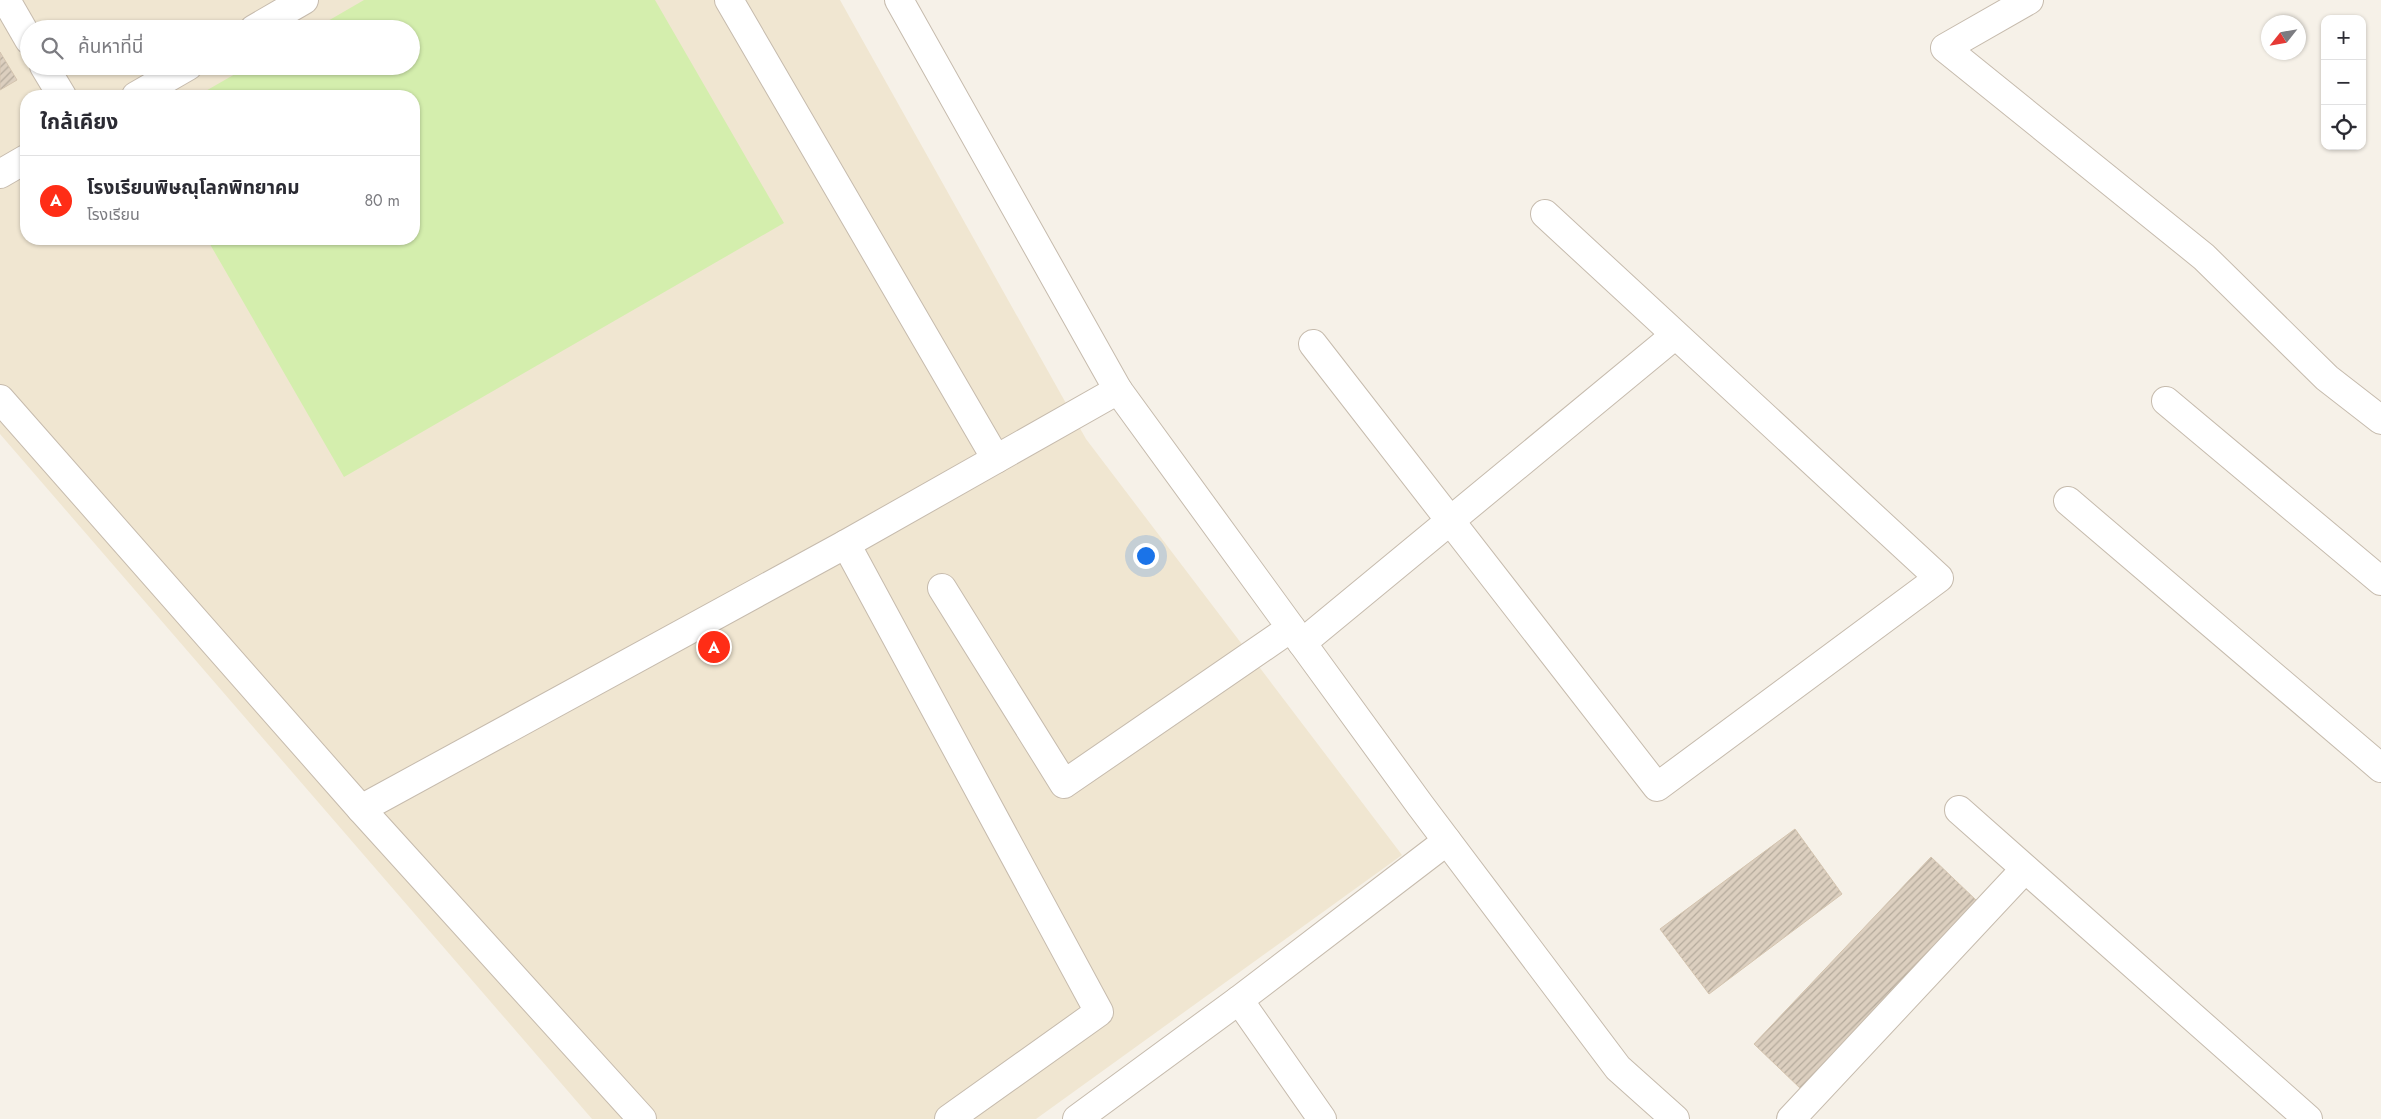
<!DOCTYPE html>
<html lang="th">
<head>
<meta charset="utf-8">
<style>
	body { margin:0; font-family:Jost,"Noto Sans Thai",sans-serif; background:#f7f7f7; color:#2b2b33 }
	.controls { position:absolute; right:15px; top:15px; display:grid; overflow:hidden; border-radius:10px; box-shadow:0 1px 4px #0004 }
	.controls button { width:45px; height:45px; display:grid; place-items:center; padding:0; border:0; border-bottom:1px solid #e1e1e2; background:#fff; color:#2b2b33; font:25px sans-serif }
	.compass { position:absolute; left:2261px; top:15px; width:45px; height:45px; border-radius:50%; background:#fff; box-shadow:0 1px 4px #0004; rotate:239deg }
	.you { position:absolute; left:1145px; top:555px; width:18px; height:18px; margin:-12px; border:4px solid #fff; border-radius:50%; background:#1a73e8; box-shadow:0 0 0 8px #1a73e833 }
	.badge { display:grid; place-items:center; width:32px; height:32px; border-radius:50%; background:#ff2d16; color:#fff; font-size:16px; font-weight:700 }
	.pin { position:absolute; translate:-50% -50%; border:2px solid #fff; box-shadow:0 1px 5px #0006 }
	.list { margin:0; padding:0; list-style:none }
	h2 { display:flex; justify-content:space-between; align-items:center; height:65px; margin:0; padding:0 20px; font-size:21px }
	h2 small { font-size:16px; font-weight:400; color:#7c7c81 }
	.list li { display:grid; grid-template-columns:32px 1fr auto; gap:15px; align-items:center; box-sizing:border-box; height:90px; padding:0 20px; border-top:1px solid #e1e1e2 }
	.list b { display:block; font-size:19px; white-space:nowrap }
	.list p { margin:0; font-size:16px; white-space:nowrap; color:#7c7c81 }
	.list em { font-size:16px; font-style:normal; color:#7c7c81 }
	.icon { flex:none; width:28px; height:28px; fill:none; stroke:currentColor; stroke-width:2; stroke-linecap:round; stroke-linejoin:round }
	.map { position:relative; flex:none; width:2381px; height:1119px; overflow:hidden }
	.search { position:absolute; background:#fff; box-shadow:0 1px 4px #0004; left:20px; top:20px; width:400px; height:55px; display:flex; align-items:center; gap:12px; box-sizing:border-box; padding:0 18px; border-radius:28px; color:#7c7c81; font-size:19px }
	.panel { position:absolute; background:#fff; box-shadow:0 1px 4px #0004; left:20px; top:90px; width:400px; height:155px; border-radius:20px }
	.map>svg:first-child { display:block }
	.education { fill:#f0e6d1; fill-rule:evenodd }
	.park { fill:#d4eead }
	.building { fill:url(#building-hatch); stroke:#d4c4af }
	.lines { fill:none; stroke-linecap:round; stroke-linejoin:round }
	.minor-casing { stroke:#c6bbad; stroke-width:30 }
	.minor { stroke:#fff; stroke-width:28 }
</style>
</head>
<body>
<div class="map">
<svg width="2381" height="1119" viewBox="0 0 2381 1119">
	<defs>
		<pattern id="building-hatch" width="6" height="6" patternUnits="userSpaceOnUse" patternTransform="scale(1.25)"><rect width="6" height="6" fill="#dccfbf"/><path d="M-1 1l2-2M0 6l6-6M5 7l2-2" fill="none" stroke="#b4aa9c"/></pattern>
	</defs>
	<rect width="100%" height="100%" fill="#f6f1e8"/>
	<path class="education" d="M0,0H840L1086,439L1402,855L1036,1119H592L0,434ZM29,29H411V66H29ZM26,96H414V239H26Z"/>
	<path class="park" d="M364,0H655L784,223L344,477L207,239H414V96H197L249,66H411V29H314Z"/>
	<g class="building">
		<path d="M0,52L17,80L0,90Z"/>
		<path d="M1795,829L1842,894L1709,994L1660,929Z"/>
		<path d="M1931,857L1977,901L1801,1089L1754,1044Z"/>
	</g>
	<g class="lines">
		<g class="minor-casing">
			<g id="minor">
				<path d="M6,0L29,40"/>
				<path d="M729,0L996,459"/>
				<path d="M899,0L1118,390L1420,805L1618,1068L1675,1119"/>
				<path d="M2029,0L1945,48L2204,257L2327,378L2381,420"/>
				<path d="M254,29L304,0"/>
				<path d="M44,66L62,96"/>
				<path d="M136,96L188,66"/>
				<path d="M0,174L26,159"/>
				<path d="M1313,344L1657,787L1939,578L1545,214"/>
				<path d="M0,399L361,809L642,1119"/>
				<path d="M2166,401L2381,581"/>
				<path d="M2068,501L2381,768"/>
				<path d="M846,544L1099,1012L949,1119"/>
				<path d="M942,588L1064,784L1291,628"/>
				<path d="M1302,643L1674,336"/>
				<path d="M361,809L846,544L1118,390"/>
				<path d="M1959,810L2308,1119"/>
				<path d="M1239,1000L1322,1119"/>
				<path d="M1077,1119L1239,1000L1447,841"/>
				<path d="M1791,1119L2025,869"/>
			</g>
		</g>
		<use href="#minor" class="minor"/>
	</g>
</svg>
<div class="controls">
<button>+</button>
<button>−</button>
<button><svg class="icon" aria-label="locate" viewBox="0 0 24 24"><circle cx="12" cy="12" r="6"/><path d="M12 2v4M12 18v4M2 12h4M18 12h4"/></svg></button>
</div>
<svg class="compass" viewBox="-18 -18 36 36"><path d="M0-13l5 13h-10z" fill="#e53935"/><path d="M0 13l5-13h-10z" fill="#7c7c81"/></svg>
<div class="you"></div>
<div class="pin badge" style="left:714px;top:647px">A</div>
<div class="search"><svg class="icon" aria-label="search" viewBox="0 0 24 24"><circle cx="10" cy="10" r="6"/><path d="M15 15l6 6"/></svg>ค้นหาที่นี่</div>
<section class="panel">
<h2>ใกล้เคียง<small></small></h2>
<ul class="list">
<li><span class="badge">A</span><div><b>โรงเรียนพิษณุโลกพิทยาคม</b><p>โรงเรียน</p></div><em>80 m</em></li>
</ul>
</section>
</div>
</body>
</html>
